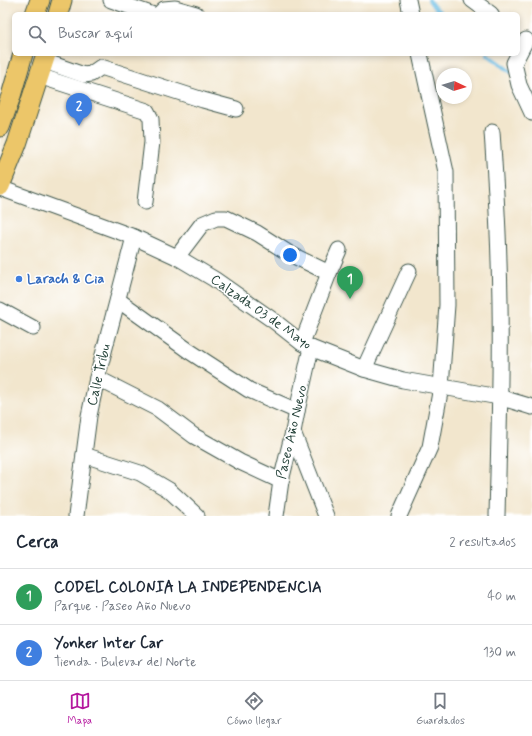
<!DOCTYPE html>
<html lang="es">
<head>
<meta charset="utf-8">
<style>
	body { margin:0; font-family:Mynerve,sans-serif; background:#f2f2f3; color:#1f2937 }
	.compass { position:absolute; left:436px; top:68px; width:36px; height:36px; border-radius:50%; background:#fff; box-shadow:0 2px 6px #0003; rotate:94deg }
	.you { position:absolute; left:290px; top:255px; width:14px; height:14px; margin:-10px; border:3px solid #fff; border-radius:50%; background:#1a73e8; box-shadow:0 0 0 6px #1a73e833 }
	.badge { display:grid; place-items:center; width:26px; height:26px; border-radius:50%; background:#b5179e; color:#fff; font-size:13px; font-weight:700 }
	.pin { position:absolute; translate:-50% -33px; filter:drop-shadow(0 1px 2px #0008) }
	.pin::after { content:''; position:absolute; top:21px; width:14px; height:12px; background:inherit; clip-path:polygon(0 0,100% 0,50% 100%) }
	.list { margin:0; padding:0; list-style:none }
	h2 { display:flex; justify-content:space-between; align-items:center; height:52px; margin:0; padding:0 16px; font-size:17px }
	h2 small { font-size:13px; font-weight:400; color:#747a83 }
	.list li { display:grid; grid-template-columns:26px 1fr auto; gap:12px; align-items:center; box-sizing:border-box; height:56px; padding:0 16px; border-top:1px solid #e0e1e3 }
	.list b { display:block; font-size:15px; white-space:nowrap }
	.list p { margin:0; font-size:13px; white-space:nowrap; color:#747a83 }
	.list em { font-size:13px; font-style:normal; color:#747a83 }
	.icon { flex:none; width:22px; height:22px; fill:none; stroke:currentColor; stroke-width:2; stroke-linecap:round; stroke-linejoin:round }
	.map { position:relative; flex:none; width:532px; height:516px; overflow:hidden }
	.search { position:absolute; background:#fff; box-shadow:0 2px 6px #0003; left:12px; right:12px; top:12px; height:44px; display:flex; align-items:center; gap:10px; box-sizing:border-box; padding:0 14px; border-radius:6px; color:#747a83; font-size:15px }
	.sheet { height:164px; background:#fff }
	nav { display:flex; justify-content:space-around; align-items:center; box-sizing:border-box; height:56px; border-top:1px solid #e0e1e3; background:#fff; font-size:11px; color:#747a83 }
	nav a { display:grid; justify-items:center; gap:2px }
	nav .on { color:#b5179e }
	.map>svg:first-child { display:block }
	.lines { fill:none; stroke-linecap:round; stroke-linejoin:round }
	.stream { stroke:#66bce3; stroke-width:4 }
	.minor-casing { stroke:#3f564b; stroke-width:17 }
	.major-casing { stroke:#3f564b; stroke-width:21 }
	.minor { stroke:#fff; stroke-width:15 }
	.major { stroke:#ecc669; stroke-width:19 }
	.shop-dot { fill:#3f7fe0; stroke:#fff; stroke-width:1.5 }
	.labels { text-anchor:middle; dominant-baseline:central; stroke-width:3; stroke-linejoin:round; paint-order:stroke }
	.shop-label { font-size:14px; font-weight:bold; fill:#366cbe; stroke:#fff; text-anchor:start }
	.street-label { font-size:14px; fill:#1f3d34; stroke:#fff }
</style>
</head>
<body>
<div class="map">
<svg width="532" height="516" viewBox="0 0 532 516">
	<rect width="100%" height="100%" fill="#fff"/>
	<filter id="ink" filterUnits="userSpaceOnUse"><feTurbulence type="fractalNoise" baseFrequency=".025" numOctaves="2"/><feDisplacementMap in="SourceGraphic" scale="8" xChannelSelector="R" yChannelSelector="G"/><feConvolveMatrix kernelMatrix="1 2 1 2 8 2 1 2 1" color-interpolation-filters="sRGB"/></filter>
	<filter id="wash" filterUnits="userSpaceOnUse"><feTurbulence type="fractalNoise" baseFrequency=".012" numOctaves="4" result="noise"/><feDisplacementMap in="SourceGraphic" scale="16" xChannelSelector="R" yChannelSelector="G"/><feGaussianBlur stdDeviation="0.9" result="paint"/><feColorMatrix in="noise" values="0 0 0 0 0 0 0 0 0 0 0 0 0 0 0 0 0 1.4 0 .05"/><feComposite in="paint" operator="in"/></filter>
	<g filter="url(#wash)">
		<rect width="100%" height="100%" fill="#f2e6cd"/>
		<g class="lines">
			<g class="stream">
				<path d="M429,0L433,6L442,14"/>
				<path d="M487,54L511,72"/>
			</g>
		</g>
	</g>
	<g filter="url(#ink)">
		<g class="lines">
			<g class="minor-casing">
				<g id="minor">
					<path d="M111,0L151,14"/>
					<path d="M408,0L411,14"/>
					<path d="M472,0L491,14"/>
					<path d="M159,14L164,9L175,8L196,14"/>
					<path d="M526,40L514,63L519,85L532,113"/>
					<path d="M44,61L84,75L91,74L101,67L203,100L236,109"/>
					<path d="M39,76L147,111L151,119L152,142L145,202"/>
					<path d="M492,132C495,175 498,218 499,262C502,346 499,431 497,516"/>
					<path d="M0,188L134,237L177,257L214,279L274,321L302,343L311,348L364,369L403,380L499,397L532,407"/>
					<path d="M177,257L202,224L216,218H226L257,233L290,254L329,273"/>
					<path d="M118,300L189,351L249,390L297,411"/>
					<path d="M0,310L33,328"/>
					<path d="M302,343L329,273L339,250"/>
					<path d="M364,369L409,271"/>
					<path d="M97,378L158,409L194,436L240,462L281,481"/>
					<path d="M293,432L326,516"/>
					<path d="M84,455L140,473L169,490L197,516"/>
					<path d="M76,516L89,416L97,378L134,237"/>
					<path d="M276,516L281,481L293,432L297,411L311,348"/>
					<path d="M399,516L430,447L441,387L447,305L446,172L420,54"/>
				</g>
			</g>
			<g class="major-casing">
				<g id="major">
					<path d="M35,14L40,0"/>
					<path d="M58,14L62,0"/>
					<path d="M0,127L11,96L23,54"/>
					<path d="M0,186L17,144L46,54"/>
				</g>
			</g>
			<use href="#minor" class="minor"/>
			<use href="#major" class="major"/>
		</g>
	</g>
	<circle class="shop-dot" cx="19" cy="279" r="4"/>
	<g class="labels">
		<g class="shop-label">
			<text x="27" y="279">Larach &amp; Cia</text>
		</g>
		<g class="street-label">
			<text transform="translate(261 312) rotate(35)">Calzada 03 de Mayo</text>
			<text transform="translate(99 375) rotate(-77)">Calle Tribu</text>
			<text transform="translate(292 432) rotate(-77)">Paseo Año Nuevo</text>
		</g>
	</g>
</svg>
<svg class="compass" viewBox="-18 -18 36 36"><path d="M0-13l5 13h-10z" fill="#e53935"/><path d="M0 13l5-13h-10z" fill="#747a83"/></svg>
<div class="you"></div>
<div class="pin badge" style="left:350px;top:299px;background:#2e9e5b">1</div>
<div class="pin badge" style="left:79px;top:126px;background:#3f7fe0">2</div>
<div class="search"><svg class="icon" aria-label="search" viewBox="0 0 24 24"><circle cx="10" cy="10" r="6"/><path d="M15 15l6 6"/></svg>Buscar aquí</div>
</div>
<section class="sheet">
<h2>Cerca<small>2 resultados</small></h2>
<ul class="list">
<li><span class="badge" style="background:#2e9e5b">1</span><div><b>CODEL COLONIA LA INDEPENDENCIA</b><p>Parque · Paseo Año Nuevo</p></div><em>40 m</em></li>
<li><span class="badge" style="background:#3f7fe0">2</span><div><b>Yonker Inter Car</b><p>Tienda · Bulevar del Norte</p></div><em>130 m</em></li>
</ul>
</section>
<nav>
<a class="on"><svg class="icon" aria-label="map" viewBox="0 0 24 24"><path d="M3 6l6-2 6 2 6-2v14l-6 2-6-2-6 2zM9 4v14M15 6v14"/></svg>Mapa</a>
<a><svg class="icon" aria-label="directions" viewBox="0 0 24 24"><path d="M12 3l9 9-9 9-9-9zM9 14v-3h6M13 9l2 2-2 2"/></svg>Cómo llegar</a>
<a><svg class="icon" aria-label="saved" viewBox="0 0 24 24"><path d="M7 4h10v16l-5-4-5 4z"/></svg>Guardados</a>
</nav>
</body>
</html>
